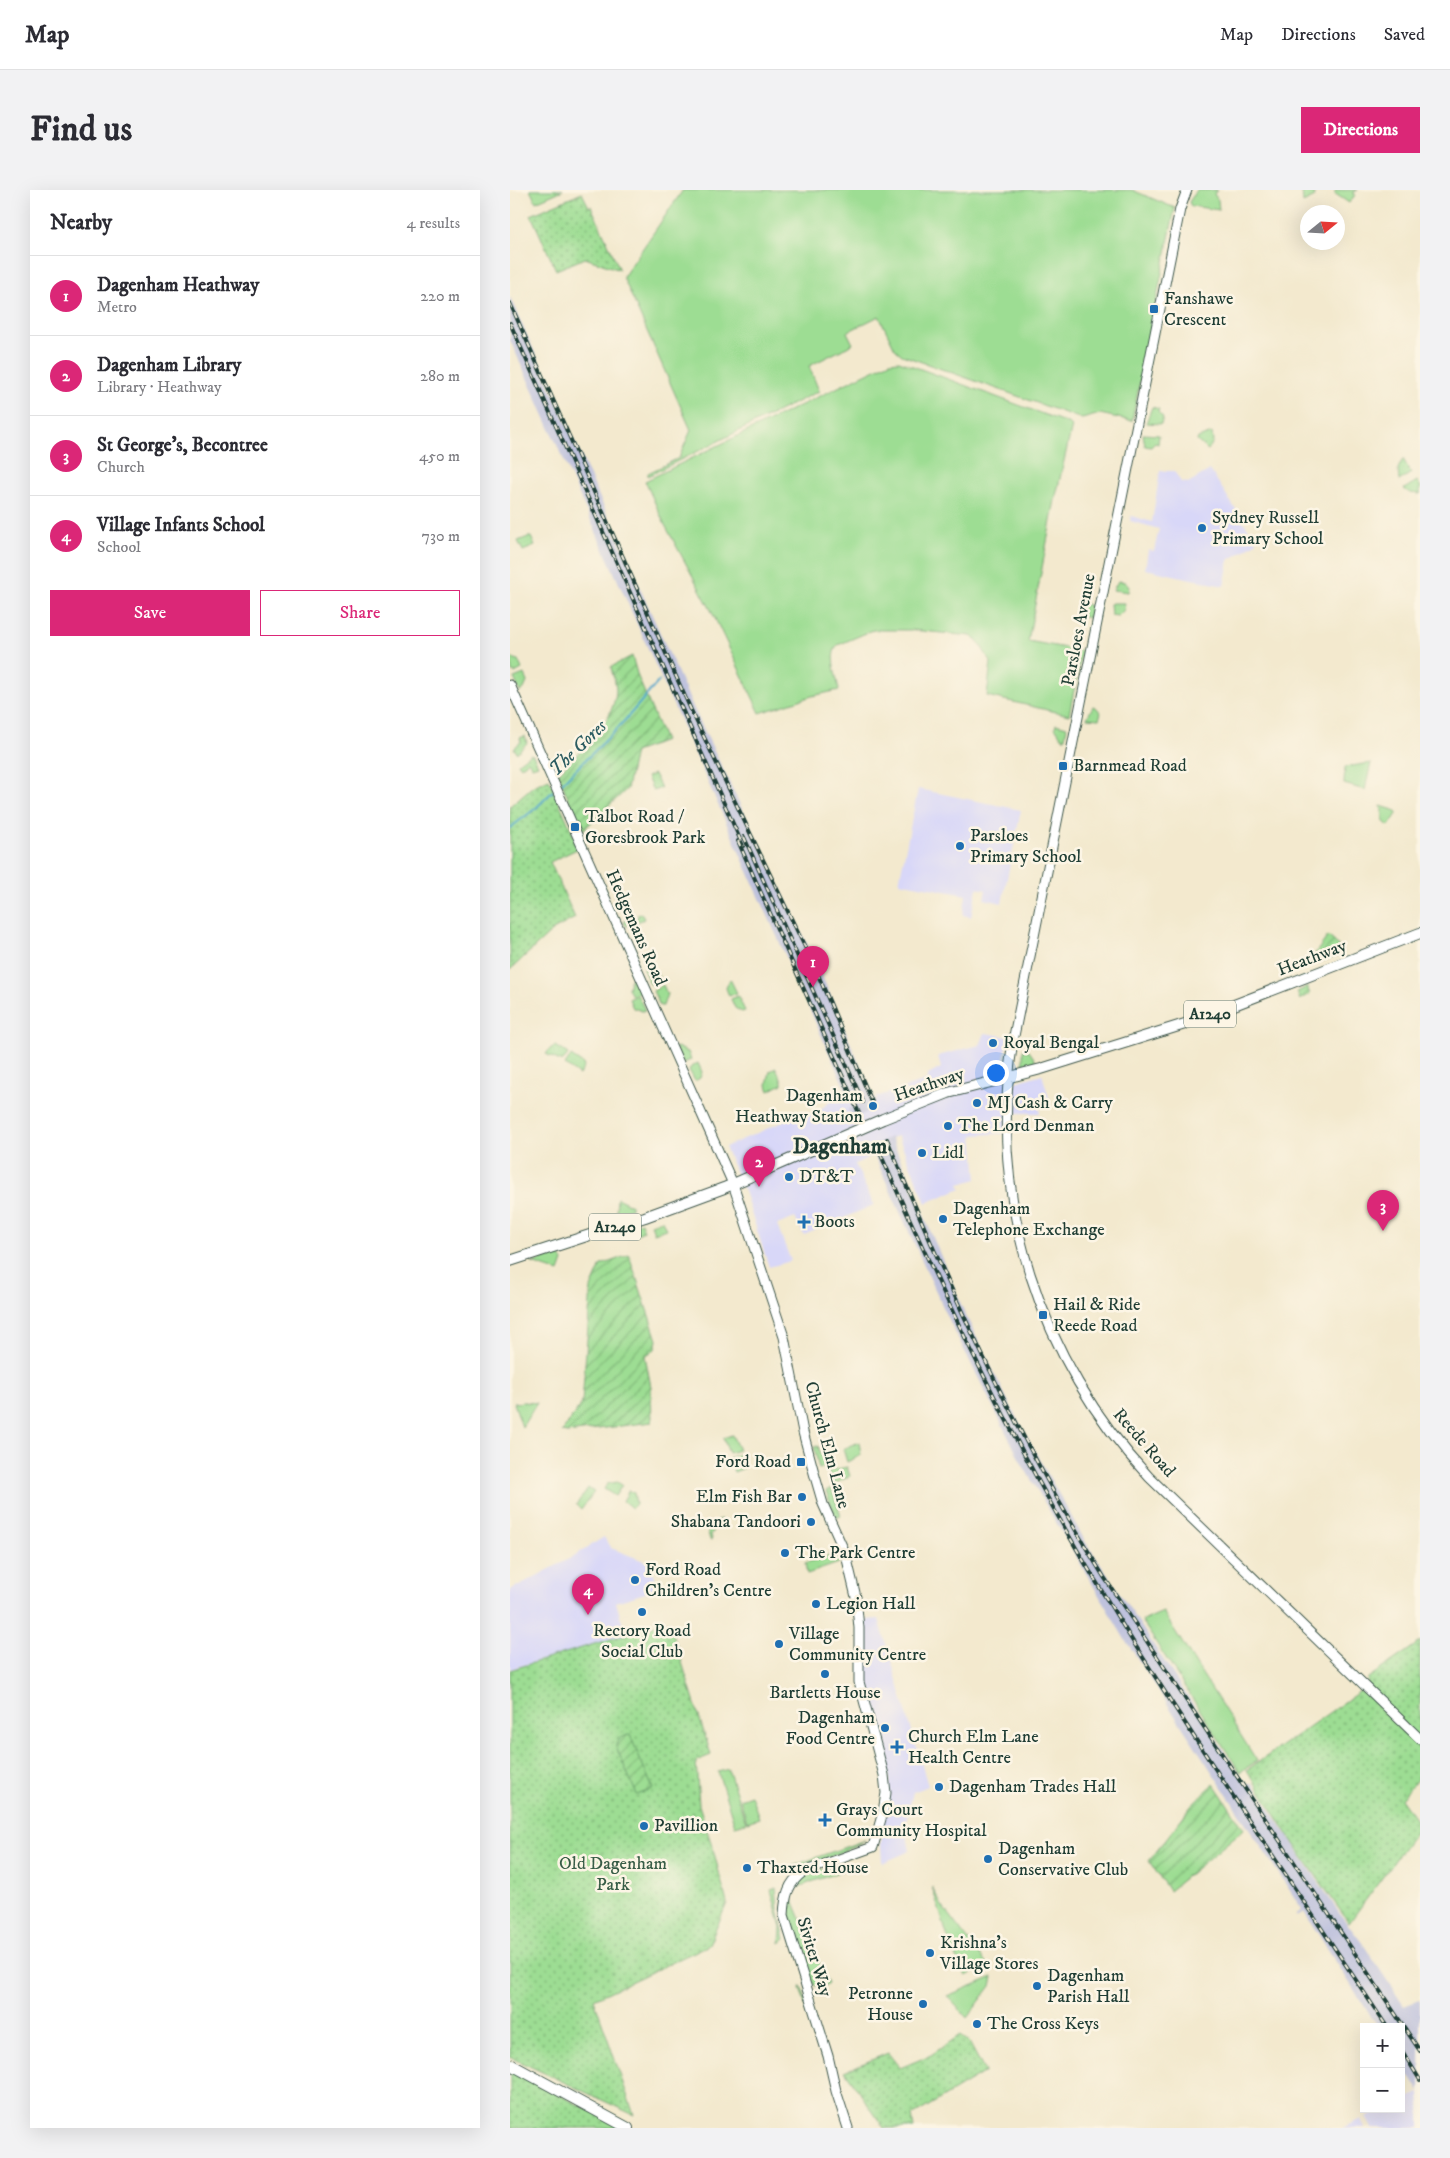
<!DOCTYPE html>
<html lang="en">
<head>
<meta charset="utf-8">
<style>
	body { margin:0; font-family:"IM FELL DW Pica",serif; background:#f2f2f3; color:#2b2b33 }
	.controls { position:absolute; right:15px; bottom:15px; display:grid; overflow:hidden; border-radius:0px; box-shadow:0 5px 20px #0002 }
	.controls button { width:45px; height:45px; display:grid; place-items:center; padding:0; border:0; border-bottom:1px solid #e1e1e2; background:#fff; color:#2b2b33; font:25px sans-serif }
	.compass { position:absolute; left:790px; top:15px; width:45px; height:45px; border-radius:50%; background:#fff; box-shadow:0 5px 20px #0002; rotate:72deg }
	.you { position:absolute; left:485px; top:882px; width:18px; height:18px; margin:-12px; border:4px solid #fff; border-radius:50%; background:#1a73e8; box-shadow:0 0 0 8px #1a73e833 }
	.badge { display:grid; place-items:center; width:32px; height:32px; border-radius:50%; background:#db2777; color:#fff; font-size:16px; font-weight:700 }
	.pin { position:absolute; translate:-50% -41px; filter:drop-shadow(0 1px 2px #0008) }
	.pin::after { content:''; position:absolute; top:26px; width:18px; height:15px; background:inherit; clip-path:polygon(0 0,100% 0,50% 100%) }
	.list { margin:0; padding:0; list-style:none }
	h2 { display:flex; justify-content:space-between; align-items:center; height:65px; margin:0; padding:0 20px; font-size:21px }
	h2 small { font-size:16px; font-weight:400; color:#7c7c81 }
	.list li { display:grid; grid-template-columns:32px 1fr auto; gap:15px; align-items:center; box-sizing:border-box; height:80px; padding:0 20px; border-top:1px solid #e1e1e2 }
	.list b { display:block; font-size:19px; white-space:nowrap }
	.list p { margin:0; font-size:16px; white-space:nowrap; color:#7c7c81 }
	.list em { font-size:16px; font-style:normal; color:#7c7c81 }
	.actions { display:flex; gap:10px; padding:15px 20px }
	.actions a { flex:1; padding:11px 0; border:1px solid #db2777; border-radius:0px; text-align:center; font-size:18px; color:#db2777 }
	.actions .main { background:#db2777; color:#fff }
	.map { position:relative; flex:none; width:910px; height:1938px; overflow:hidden; border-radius:0px }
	header { display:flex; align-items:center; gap:30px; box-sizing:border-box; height:70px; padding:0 25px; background:#fff; border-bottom:1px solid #e1e1e2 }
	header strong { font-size:24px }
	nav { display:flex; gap:28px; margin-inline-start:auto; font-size:18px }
	.intro { display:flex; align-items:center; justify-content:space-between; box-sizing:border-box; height:120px; padding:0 30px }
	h1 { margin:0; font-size:35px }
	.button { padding:12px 22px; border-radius:0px; background:#db2777; color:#fff; font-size:18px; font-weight:700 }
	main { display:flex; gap:30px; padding:0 30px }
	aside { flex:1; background:#fff; border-radius:0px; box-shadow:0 5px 20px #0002 }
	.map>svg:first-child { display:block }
	.built { fill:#d8d7f8 }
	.railway { fill:#bfc2dd }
	.grass { fill:#9ddd93; stroke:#5e8d64 }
	.park { fill:url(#park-dots); stroke:#5e8d64 }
	.garden { fill:url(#garden-furrows); stroke:#5e8d64 }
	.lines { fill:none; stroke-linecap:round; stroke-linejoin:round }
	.stream { stroke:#4fa7cc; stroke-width:2 }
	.minor-casing { stroke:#3f574b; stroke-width:11 }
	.major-casing { stroke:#3f574b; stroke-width:12 }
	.minor { stroke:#fff; stroke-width:9 }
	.major { stroke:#fff; stroke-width:10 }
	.rail-casing { stroke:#1f3d34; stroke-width:4 }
	.rail { stroke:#fcf5e5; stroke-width:2; stroke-dasharray:5.5; stroke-linecap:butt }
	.poi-dot { fill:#1f6fb2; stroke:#fcf5e5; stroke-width:2 }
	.labels { text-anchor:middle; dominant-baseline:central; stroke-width:5; stroke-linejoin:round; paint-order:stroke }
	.shield { fill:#fcf5e5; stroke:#617469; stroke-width:1 }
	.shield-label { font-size:16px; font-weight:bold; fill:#1f3d34 }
	.poi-label { font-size:18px; fill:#1f3d34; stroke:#fcf5e5; text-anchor:start }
	.street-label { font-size:18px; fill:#1f3d34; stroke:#fcf5e5 }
	.park-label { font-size:18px; fill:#385d47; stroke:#fcf5e5 }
	.water-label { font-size:19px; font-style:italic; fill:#2d5d62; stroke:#fcf5e5 }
	.district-label { font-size:22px; font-weight:bold; fill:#1f3d34; stroke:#fcf5e5 }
</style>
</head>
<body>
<header>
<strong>Map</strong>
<nav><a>Map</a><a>Directions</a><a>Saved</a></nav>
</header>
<div class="intro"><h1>Find us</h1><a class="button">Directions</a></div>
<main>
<aside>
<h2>Nearby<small>4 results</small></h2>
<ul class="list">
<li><span class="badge">1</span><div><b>Dagenham Heathway</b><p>Metro</p></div><em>220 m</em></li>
<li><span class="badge">2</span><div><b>Dagenham Library</b><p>Library · Heathway</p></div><em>280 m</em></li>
<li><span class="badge">3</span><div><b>St George's, Becontree</b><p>Church</p></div><em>450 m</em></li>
<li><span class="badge">4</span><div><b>Village Infants School</b><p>School</p></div><em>730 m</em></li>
</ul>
<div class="actions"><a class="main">Save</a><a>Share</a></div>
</aside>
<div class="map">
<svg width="910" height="1938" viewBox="0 0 910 1938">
	<defs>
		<pattern id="park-dots" width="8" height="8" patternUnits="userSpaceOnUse" patternTransform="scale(1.25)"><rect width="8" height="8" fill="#9ddd93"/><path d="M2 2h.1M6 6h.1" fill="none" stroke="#7fb479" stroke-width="1.8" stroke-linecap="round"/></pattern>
		<pattern id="garden-furrows" width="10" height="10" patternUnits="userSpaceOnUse" patternTransform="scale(1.25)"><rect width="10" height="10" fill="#9ddd93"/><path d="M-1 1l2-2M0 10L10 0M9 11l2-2" fill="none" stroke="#7fb479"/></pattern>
	</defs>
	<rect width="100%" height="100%" fill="#fcf5e5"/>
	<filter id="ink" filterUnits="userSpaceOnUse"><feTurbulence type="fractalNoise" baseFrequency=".02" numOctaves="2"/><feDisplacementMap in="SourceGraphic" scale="10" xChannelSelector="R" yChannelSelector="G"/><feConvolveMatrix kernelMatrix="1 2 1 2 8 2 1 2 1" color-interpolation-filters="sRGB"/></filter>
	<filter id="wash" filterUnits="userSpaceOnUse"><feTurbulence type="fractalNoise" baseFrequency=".0096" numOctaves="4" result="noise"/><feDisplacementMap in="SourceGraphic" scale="20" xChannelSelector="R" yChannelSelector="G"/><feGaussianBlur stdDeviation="1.12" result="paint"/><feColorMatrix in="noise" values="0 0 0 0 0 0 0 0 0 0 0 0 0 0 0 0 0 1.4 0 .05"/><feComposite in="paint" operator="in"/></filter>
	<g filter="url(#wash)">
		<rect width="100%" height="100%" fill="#f3e9ce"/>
		<g class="built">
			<path d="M700,280L747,352L719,370L714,396L635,379L638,360L644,361L649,339L620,331L621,326L642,332L650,281H664L671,292L678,293Z"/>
			<path d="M408,599L511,620L492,713L474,709L476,700L467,698L461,727L453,725L456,705L389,692Z"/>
			<path d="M475,843L498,847L491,881L495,891L506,892L532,884L541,915L529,918L530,923H503V943L463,945L467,989L449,994L451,998L416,1013L388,946L361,956L364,965L345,974L364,1015L294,1045L285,1028L267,1035L281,1071L259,1077L234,1001L215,957L282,928L295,926L311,919L325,908L326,912L339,907L343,917L338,919L358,921L355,915L367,910L366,907L418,890V885L431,878L428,866L470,855Z"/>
			<path d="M94,1347L101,1358L139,1373L148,1399L106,1412L116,1445L0,1479V1400L59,1369Z"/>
			<path d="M369,1429L418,1596L403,1602L395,1636L400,1661L372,1673L371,1653L380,1591L353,1488L355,1430Z"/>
			<path d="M910,1903V1938H862L856,1927L873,1919H891V1911Z"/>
			<path d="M851,1929L855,1938H832Z"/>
		</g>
		<g class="railway">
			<path d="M0,107L184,519L309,779L365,911L356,915L358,922L342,929L338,919L343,916L0,150Z"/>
			<path d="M381,947L455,1124L507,1229L575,1351L729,1584L737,1594H743L830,1724L853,1754L894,1816L909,1810L910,1812V1901L891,1873V1837H868L794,1722L787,1726L786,1724L792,1719L614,1448L512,1274L439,1130L360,956Z"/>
		</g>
		<g class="grass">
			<path d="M20,0H53L26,12Z"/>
			<path d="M173,0H622L665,18L622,231L590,224L572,229L392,165L385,159L369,126L337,142L343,154L299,176L309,201L138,286V283L169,268L181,240L113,87Z"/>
			<path d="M687,0H707L704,4L708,10L709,20L681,16L679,12Z"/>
			<path d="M792,0H798L804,4L805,7L793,13Z"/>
			<path d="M826,0H848L842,3L845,5L839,13L824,3Z"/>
			<path d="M389,171L560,234L562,236L545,310L518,451L572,461L559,525L477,506L481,472L467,450L461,446L402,440H363L328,455C318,463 327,488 329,500L302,506L250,523L201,420L155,335L135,291L380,172Z"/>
			<path d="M642,217L649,219L648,222L653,227L651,234L636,233Z"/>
			<path d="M702,243L703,252L698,260L687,251L688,248Z"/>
			<path d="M633,244L649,245L648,254L645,253L641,257L635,256Z"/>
			<path d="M893,269L901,283L889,291L888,279Z"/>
			<path d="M907,291L910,296V304L900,303L894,299Z"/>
			<path d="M18,347H21L25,356L13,361L8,351Z"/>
			<path d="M608,391L615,392L619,397L618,402L603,400Z"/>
			<path d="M602,413H615L614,420L608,426L601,425L600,414Z"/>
			<path d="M575,414L581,416L579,428L567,425L568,419Z"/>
			<path d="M0,467L8,470L12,479L5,483L2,482Z"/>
			<path d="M14,484L17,492L14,499L10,502L4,488Z"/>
			<path d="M583,516L586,517L591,523L589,529L577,528Z"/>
			<path d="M546,534L557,537L555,548H552L545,537Z"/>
			<path d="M15,546L17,553L7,563L4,558L11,552L10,548Z"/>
			<path d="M20,564L23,565L28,575L22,577L18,571L11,577L8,573Z"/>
			<path d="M861,573L855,600L834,594L835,577Z"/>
			<path d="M144,584L151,598L143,601L137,587Z"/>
			<path d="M871,616L887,621V624L879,636L874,632Z"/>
			<path d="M131,723L134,729L117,736L115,735L114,731L121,728L122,730L128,727V724Z"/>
			<path d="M136,778L146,782L151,791L143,795L140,794L133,779Z"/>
			<path d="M124,786L131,801L122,806L118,798L121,788Z"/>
			<path d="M220,789L227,803L219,806L216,798Z"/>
			<path d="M153,795L157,804L153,816H150L143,801Z"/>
			<path d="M127,805L128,806L135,820L132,821L123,818L119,809Z"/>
			<path d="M228,806L235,821L232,822L225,818L221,809Z"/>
			<path d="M46,856L58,864L52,872L36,864L41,858Z"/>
			<path d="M167,857L178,862L181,870L172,873L165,858Z"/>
			<path d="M513,860L519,861L526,871L513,874Z"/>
			<path d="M61,866L73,874L74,877L69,885L55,875Z"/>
			<path d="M188,873L192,882L190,888L185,891L179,880L182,876Z"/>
			<path d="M266,878L272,891V894L259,901L257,895L260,881Z"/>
			<path d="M107,1008L121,1015V1018L106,1023Z"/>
			<path d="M152,1030L156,1039L144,1043L141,1034Z"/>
			<path d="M131,1032L134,1041L124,1045L122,1044L119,1036Z"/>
			<path d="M49,1064L53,1071L49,1082L22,1073Z"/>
			<path d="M13,1212L27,1213L12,1237L4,1213Z"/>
			<path d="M222,1245L229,1260L219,1263L213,1248Z"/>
			<path d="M349,1252L351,1265L337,1272L333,1259Z"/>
			<path d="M308,1256L315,1277L309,1279L304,1257Z"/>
			<path d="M230,1264L234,1278L224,1282L219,1268Z"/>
			<path d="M337,1277L340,1286L322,1295L318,1281Z"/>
			<path d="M107,1292L112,1295L105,1306L94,1299L97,1294Z"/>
			<path d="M78,1298L84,1302L71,1320L66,1315Z"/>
			<path d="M321,1298L331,1325L326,1327L316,1301Z"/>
			<path d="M119,1300L124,1303L126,1314L122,1318L113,1311Z"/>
			<path d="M211,1329L201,1345L202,1349L200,1350L196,1335Z"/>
			<path d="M328,1363L329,1373L297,1384L295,1373Z"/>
			<path d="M653,1422L747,1571L730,1582L632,1431Z"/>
			<path d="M218,1579L236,1633L225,1636L208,1582Z"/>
			<path d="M241,1605L249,1628L237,1632L230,1609Z"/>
			<path d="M355,1650C338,1661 296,1678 277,1678Z"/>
			<path d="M331,1672L334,1680L280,1700L289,1688Z"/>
			<path d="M422,1697L432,1716L478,1776L456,1786L439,1751Z"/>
			<path d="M266,1698L268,1719L275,1749L270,1753L271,1737L261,1700Z"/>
			<path d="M280,1703L318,1793C311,1798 307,1798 301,1792C293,1767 275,1729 280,1703Z"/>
			<path d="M483,1787L481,1796L457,1828L437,1806Z"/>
			<path d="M291,1796L307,1846L305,1847L290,1798Z"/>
		</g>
		<g class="park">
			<path d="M72,3L79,17L81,16L110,80L75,68L46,80L21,25Z"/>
			<path d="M39,589L69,658L40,672L65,728L43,740L0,780V616L23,596Z"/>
			<path d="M159,1431L201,1565L186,1571L189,1615L203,1659L217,1713L199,1755L84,1809L124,1925L0,1867V1480Z"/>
			<path d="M910,1452V1551L857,1497L858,1488Z"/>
			<path d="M853,1499L910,1556V1586L891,1609L910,1636L839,1733L784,1654L737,1580Z"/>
			<path d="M450,1845L459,1852L475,1882L402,1926L404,1938H374L335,1881L378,1863L390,1878L421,1865Z"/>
			<path d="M0,1880L114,1938H0Z"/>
		</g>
		<g class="garden">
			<path d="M122,466L128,487L155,551L125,562L117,599L72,641L48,584C70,560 104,535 106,500C106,493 102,484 101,477Z"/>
			<path d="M818,746L827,754L833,764L803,774L802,768Z"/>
			<path d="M797,797L800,804L790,810L787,802Z"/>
			<path d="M119,1065L147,1150L145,1159L135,1166L141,1197L142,1232L57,1243L52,1242L72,1213L81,1098L91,1075Z"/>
			<path d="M120,1545L143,1599L127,1605L106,1557C106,1548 113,1546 120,1545Z"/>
			<path d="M704,1594L734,1639L659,1701L639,1671L685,1611Z"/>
		</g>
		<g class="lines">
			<g class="stream">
				<path d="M49,596L108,538L149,491"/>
				<path d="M0,638L26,618L43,601"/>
			</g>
		</g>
	</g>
	<g filter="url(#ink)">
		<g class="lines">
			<g class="minor-casing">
				<g id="minor">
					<path d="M677,0L670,19L503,851C477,1010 530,1170 639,1287L910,1549"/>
					<path d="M0,495L223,994L274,1147L293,1242L304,1283L313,1314L336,1365L346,1407L349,1438V1492L374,1585L376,1603L373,1622L363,1657L293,1682C278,1693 275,1706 274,1725L318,1866L326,1901L338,1938"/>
				</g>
			</g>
			<g class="major-casing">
				<g id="major">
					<path d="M0,1071L135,1027L214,998L373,929L438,903L531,879L675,834L910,743"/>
					<path d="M0,1874L118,1938"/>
				</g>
			</g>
			<use href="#minor" class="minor"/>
			<use href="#major" class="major"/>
			<g class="rail-casing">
				<g id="rail">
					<path d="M0,113L181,520L306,780L362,912"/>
					<path d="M0,133L233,656"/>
					<path d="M234,647L353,912"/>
					<path d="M228,651L349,923"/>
					<path d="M377,949C439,1100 507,1248 594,1387L910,1861"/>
					<path d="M366,954C428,1094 492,1231 569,1363C664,1524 774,1680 877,1837"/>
					<path d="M891,1859L910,1890"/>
				</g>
			</g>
			<use href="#rail" class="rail"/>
		</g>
	</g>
	<g class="poi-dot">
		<rect x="639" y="114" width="10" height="10" rx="2.5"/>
		<circle cx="692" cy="338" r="5"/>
		<rect x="548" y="571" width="10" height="10" rx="2.5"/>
		<rect x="60" y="632" width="10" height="10" rx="2.5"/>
		<circle cx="450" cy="656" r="5"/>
		<circle cx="483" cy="853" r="5"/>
		<circle cx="467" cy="913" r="5"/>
		<circle cx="363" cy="916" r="5"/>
		<circle cx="438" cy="936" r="5"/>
		<circle cx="412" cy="963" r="5"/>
		<circle cx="279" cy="987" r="5"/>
		<circle cx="433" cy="1029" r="5"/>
		<path d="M291.5 1024.5h5v5h5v5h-5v5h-5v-5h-5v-5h5z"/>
		<rect x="528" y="1120" width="10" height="10" rx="2.5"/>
		<rect x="286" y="1267" width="10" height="10" rx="2.5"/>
		<circle cx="292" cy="1307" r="5"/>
		<circle cx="301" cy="1332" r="5"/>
		<circle cx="275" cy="1363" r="5"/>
		<circle cx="125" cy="1390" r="5"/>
		<circle cx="306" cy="1414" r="5"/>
		<circle cx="132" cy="1422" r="5"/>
		<circle cx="269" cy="1454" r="5"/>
		<circle cx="315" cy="1484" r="5"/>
		<circle cx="375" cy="1538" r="5"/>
		<path d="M384.5 1549.5h5v5h5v5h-5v5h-5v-5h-5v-5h5z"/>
		<circle cx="429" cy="1597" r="5"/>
		<path d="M312.5 1622.5h5v5h5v5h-5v5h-5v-5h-5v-5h5z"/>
		<circle cx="134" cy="1636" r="5"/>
		<circle cx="478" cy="1669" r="5"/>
		<circle cx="237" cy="1678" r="5"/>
		<circle cx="420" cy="1763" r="5"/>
		<circle cx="527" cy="1796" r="5"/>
		<circle cx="413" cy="1814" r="5"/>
		<circle cx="467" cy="1834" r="5"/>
	</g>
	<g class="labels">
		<g class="shield">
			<rect x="674" y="810.5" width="52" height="27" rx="4"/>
			<rect x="79" y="1023.5" width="52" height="27" rx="4"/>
		</g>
		<g class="shield-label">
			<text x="700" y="824">A1240</text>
			<text x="105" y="1037">A1240</text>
		</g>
		<g class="poi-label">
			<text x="654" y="109">Fanshawe<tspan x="654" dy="21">Crescent</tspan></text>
			<text x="702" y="328">Sydney Russell<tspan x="702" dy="21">Primary School</tspan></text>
			<text x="563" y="576">Barnmead Road</text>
			<text x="75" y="627">Talbot Road /<tspan x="75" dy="21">Goresbrook Park</tspan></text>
			<text x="460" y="646">Parsloes<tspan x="460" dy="21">Primary School</tspan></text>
			<text x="493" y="853">Royal Bengal</text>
			<text x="353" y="906" text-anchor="end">Dagenham<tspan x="353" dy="21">Heathway Station</tspan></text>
			<text x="477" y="913">MJ Cash &amp; Carry</text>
			<text x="448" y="936">The Lord Denman</text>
			<text x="422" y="963">Lidl</text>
			<text x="289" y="987">DT&amp;T</text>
			<text x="443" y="1019">Dagenham<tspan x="443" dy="21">Telephone Exchange</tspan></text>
			<text x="304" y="1032">Boots</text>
			<text x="543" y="1115">Hail &amp; Ride<tspan x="543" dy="21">Reede Road</tspan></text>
			<text x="281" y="1272" text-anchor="end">Ford Road</text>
			<text x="282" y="1307" text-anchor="end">Elm Fish Bar</text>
			<text x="291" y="1332" text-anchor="end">Shabana Tandoori</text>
			<text x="285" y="1363">The Park Centre</text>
			<text x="135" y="1380">Ford Road<tspan x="135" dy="21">Children's Centre</tspan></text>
			<text x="316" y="1414">Legion Hall</text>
			<text x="132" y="1441" text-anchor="middle">Rectory Road<tspan x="132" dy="21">Social Club</tspan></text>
			<text x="279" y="1444">Village<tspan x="279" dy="21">Community Centre</tspan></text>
			<text x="315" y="1503" text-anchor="middle">Bartletts House</text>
			<text x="365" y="1528" text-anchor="end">Dagenham<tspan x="365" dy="21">Food Centre</tspan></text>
			<text x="398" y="1547">Church Elm Lane<tspan x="398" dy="21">Health Centre</tspan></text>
			<text x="439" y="1597">Dagenham Trades Hall</text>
			<text x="326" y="1620">Grays Court<tspan x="326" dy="21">Community Hospital</tspan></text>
			<text x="144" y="1636">Pavillion</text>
			<text x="488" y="1659">Dagenham<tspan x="488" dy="21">Conservative Club</tspan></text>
			<text x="247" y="1678">Thaxted House</text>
			<text x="430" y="1753">Krishna's<tspan x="430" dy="21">Village Stores</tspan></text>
			<text x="537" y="1786">Dagenham<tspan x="537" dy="21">Parish Hall</tspan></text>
			<text x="403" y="1804" text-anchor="end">Petronne<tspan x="403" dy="21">House</tspan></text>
			<text x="477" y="1834">The Cross Keys</text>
		</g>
		<g class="street-label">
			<text transform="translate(569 440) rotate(-79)">Parsloes Avenue</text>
			<text transform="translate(126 738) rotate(66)">Hedgemans Road</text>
			<text transform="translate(802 768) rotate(-21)">Heathway</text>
			<text transform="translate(419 895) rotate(-19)">Heathway</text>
			<text transform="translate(634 1253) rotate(49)">Reede Road</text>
			<text transform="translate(317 1255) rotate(75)">Church Elm Lane</text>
			<text transform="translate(304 1767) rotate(73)">Siviter Way</text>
		</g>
		<g class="park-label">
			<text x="103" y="1674">Old Dagenham<tspan x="103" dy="21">Park</tspan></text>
		</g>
		<g class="water-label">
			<text transform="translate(68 558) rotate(-44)">The Gores</text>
		</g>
		<g class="district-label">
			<text x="330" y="956">Dagenham</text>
		</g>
	</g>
</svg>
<div class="controls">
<button>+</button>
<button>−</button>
</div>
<svg class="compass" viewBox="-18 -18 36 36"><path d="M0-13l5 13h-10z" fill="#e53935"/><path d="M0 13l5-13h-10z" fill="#7c7c81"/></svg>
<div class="you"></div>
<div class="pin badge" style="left:303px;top:797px">1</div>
<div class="pin badge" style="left:249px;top:997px">2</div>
<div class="pin badge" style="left:873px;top:1041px">3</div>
<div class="pin badge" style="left:78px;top:1425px">4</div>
</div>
</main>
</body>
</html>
